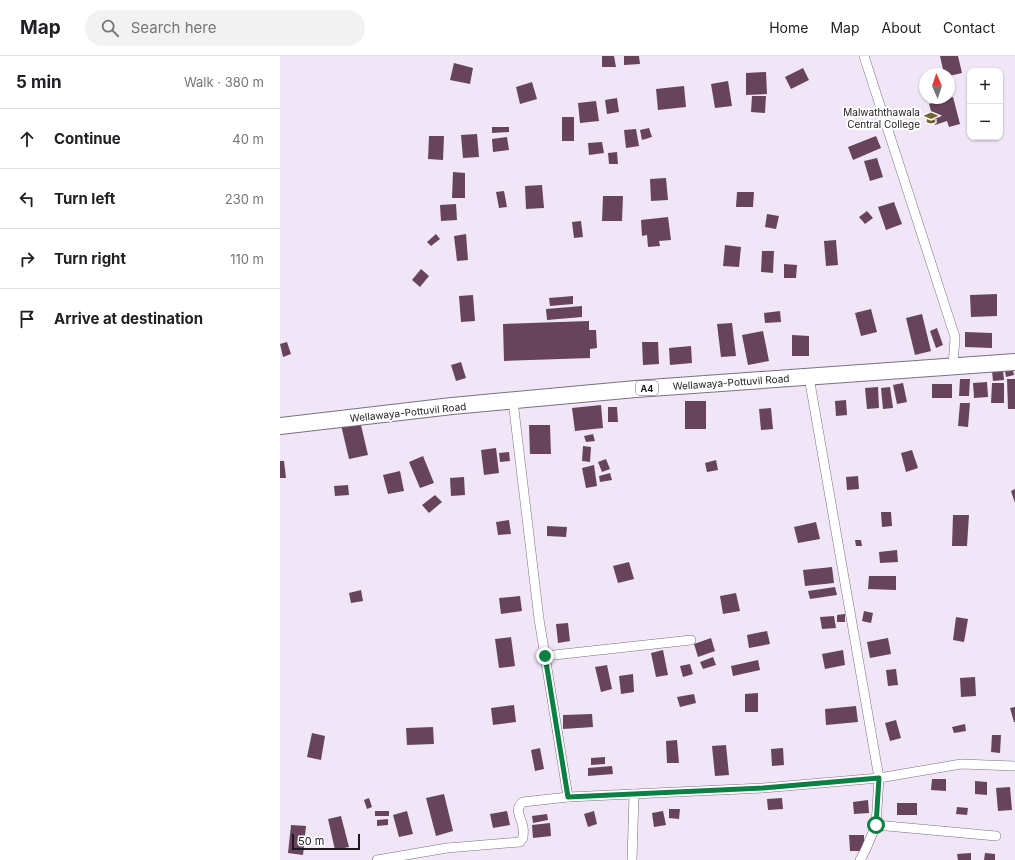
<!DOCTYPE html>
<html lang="en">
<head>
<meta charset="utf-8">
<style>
	body { margin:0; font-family:Inter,sans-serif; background:#f2f2f2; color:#202124 }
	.controls { position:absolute; right:12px; top:12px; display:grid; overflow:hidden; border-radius:8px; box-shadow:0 1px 3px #0004 }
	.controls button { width:36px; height:36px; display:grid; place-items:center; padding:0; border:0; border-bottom:1px solid #e0e0e0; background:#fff; color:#202124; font:20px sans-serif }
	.compass { position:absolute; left:639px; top:12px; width:36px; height:36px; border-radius:50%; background:#fff; box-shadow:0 1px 3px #0004; rotate:357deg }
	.scale { position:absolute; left:12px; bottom:10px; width:68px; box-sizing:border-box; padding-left:4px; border:2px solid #1d191f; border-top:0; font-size:11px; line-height:14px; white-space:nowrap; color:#1d191f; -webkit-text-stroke:3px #fff; paint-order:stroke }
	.stop { position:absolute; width:12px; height:12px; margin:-9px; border:3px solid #0b8043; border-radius:50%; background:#fff }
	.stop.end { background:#0b8043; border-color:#fff; box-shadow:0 1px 4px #0008 }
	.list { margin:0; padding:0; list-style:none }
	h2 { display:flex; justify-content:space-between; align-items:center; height:52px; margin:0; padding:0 16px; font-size:17px }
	h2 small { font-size:13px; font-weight:400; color:#757577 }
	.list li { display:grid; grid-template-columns:26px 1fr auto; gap:12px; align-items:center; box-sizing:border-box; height:60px; padding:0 16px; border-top:1px solid #e0e0e0 }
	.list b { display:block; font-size:15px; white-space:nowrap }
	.list em { font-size:13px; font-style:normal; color:#757577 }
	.icon { flex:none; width:22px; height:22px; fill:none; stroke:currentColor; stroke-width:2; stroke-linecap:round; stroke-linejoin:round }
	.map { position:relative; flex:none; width:735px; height:804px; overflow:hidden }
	header { display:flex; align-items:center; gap:24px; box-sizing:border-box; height:56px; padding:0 20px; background:#fff; border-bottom:1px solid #e0e0e0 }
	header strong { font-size:19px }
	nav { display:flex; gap:22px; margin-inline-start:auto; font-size:14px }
	.search { width:280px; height:36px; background:#f2f2f2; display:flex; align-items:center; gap:10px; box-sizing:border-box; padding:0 14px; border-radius:22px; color:#757577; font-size:15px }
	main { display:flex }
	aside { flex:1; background:#fff }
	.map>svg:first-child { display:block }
	.building { fill:#67445c }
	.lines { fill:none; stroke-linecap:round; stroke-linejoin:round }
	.street-casing { stroke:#797080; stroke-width:10 }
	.highway-casing { stroke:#797080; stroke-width:18 }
	.street { stroke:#fff; stroke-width:9 }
	.highway { stroke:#fff; stroke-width:16 }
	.route { stroke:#0b8043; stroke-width:5 }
	.labels { text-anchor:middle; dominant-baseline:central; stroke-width:4; stroke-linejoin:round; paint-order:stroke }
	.shield { fill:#fff; stroke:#615e62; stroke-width:1 }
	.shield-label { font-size:9px; font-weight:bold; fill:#1d191f }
	.poi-label { font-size:10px; fill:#1d191f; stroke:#fff; text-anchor:end }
	.street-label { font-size:10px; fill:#1d191f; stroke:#fff }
</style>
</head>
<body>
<header>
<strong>Map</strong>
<div class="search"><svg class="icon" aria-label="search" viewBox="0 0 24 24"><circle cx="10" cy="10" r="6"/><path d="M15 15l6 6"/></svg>Search here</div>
<nav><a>Home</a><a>Map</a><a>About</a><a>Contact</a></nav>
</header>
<main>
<aside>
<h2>5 min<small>Walk · 380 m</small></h2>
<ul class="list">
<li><svg class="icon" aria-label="ahead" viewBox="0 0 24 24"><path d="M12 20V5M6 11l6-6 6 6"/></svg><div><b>Continue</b></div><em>40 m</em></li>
<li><svg class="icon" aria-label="left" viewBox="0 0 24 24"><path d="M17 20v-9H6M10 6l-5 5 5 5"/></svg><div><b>Turn left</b></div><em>230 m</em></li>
<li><svg class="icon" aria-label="right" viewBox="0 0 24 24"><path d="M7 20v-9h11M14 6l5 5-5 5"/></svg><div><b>Turn right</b></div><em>110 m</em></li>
<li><svg class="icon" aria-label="arrive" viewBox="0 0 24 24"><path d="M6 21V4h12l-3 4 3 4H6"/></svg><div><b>Arrive at destination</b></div></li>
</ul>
</aside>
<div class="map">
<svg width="735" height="804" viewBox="0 0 735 804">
	<rect width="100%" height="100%" fill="#f0e6f7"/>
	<g class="building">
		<path d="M322,0H334L336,11H322Z"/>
		<path d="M344,0H359L360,8L344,9Z"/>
		<path d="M660,0H678L682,17L669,20V18H664Z"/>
		<path d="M174,7L193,12L190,28L170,24Z"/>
		<path d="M523,12L529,24L511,33L505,21Z"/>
		<path d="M486,16L487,38L466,39V17Z"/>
		<path d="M448,25L452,50L435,52L431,28Z"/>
		<path d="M252,26L257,43L240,48L236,31Z"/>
		<path d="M404,30L406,51L378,54L376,33Z"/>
		<path d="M472,40H486L485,57L471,56Z"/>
		<path d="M673,41L680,68L669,71L667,65L655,69L649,48Z"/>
		<path d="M337,42L339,56L327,58L325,44Z"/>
		<path d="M316,45L319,65L300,67L298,47Z"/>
		<rect x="282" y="61" width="12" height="24"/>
		<path d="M212,71H229V76L212,77Z"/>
		<path d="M369,72L372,81L362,84L360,74Z"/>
		<path d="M356,73L359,90L346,92L344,74Z"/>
		<path d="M197,78L199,101L183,102L181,79Z"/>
		<path d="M149,80H164L163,104L148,103Z"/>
		<path d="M596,80L601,92L573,104L568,91Z"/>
		<path d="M227,81L229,94L213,96L212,83Z"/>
		<path d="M322,86L324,97L309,99L308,87Z"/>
		<path d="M337,96L338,108H329L328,97Z"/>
		<path d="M597,102L603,121L590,125L584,105Z"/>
		<path d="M173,116L185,117V142H172Z"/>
		<path d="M386,122L388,144L371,145L370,123Z"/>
		<path d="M262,129L264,152L246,153L245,130Z"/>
		<path d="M224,135L227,151L219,152L216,136Z"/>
		<path d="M457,136H474L473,151H456Z"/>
		<path d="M323,140H343L342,165H322Z"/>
		<path d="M614,146L622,168L606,174L598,151Z"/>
		<path d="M176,148L177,164L161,165L160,149Z"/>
		<path d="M587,155L593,162L585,168L579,161Z"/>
		<path d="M487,158L499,160L496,173L485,171Z"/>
		<path d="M388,161L391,184L379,185L380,190L368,191L367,179L362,180L361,164Z"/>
		<path d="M301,165L303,181L294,182L292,166Z"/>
		<path d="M156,178L160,183L151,190L147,186Z"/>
		<path d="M186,178L188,204L177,205L174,180Z"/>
		<path d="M556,184L558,209L546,210L544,185Z"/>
		<path d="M445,189L461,191L459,211L443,210Z"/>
		<path d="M482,195H494L493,217L481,216Z"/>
		<path d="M504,208L517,209L516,222H504Z"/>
		<path d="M141,213L149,220L140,231L132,224Z"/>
		<path d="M717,238V260L691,261L690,239Z"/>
		<path d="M193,239L195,265L181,266L179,240Z"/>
		<path d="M293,240V248L270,250L269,242Z"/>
		<path d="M302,250V261L267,264L266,253Z"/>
		<path d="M591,253L597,276L581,280L575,257Z"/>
		<path d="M500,255L501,266L485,267L484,257Z"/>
		<path d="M642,258L651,295L635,299L626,262Z"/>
		<path d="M309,265V274H316L317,292L310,293V302L224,305L223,268Z"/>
		<path d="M452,267L456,300L441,301L437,268Z"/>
		<path d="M657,272L663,289L656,292L650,275Z"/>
		<path d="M483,275L489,305L468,309L462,279Z"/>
		<path d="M685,276L712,277V292L685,291Z"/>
		<path d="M512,279L529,280V300H512Z"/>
		<path d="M7,286L11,298L3,301L0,288Z"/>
		<path d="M362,286H378L379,308L363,309Z"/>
		<path d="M411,290L412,307L390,309L389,292Z"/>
		<path d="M181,306L186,322L176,325L171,309Z"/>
		<path d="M723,314L724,324L713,325L712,315Z"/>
		<path d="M733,314L734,319L726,321L725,315Z"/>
		<path d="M680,323H690L689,340H679Z"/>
		<path d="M727,323H735V353H728Z"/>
		<path d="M707,326L708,341L694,342L693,327Z"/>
		<path d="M623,327L627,346L617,348L613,329Z"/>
		<path d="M712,327H724V347H711Z"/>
		<rect x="652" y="328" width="20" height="14"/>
		<path d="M598,331L599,352L587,353L585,332Z"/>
		<path d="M610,331L613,352L603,353L601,332Z"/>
		<path d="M566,344L567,359L556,360L555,345Z"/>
		<rect x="405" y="345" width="21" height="28"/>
		<path d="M680,347H690L688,371L678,370Z"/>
		<path d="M321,349L323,372L295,375L292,352Z"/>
		<path d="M328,351H337L338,366H328Z"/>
		<path d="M491,352L493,373L481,374L479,353Z"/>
		<path d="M80,365L88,399L69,403L61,369Z"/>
		<path d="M249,369H270L271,398H250Z"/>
		<path d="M313,378L315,385L306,386L304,380Z"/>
		<path d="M303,390L311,391L310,406L302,405Z"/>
		<path d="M216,392L219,417L204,419L201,394Z"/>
		<path d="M632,394L638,412L626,416L621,397Z"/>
		<path d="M229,396L230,405L220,406L219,397Z"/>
		<path d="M143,400L154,427L140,432L129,406Z"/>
		<path d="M326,403L330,413L322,416L318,406Z"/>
		<path d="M436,404L438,414L427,416L425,407Z"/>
		<path d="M0,405H4L6,422H0Z"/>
		<path d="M314,409L317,430L306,432L302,412Z"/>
		<path d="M120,415L124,435L108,438L103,419Z"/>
		<path d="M330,417L332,424L320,426L319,420Z"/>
		<path d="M578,420L579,433L567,434L566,421Z"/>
		<path d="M184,421L185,439L171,440L170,422Z"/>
		<path d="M68,429L69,439L55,440L54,430Z"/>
		<path d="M735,433V447L731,435Z"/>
		<path d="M155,439L162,446L149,457L142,449Z"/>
		<path d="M601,456H611L612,470L602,471Z"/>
		<path d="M673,459H689L687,490H672Z"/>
		<path d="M229,464L231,478L218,479L216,466Z"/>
		<path d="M536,466L540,483L518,487L514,471Z"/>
		<path d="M267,470L287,471L286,481L267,480Z"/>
		<path d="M575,484H581L582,490H576Z"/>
		<path d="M617,494L618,506L600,507L599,496Z"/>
		<path d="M349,506L354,523L338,527L333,510Z"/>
		<path d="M552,511L554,527L525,530L523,514Z"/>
		<path d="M589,520H616V534L588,533Z"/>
		<path d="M555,531L557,539L530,543L528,535Z"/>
		<path d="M81,534L83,545L71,547L69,537Z"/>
		<path d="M456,537L460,555L443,558L440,540Z"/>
		<path d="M240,540L242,555L221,558L219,542Z"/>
		<path d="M584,555L593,557L591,567L582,565Z"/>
		<path d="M565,558V566H557V559Z"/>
		<path d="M554,560L556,572L542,573L540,561Z"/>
		<path d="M676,561L688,563L684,586L673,584Z"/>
		<path d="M288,567L290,585L278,587L276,568Z"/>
		<path d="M487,575L490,588L469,592L467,579Z"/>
		<path d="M231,581L235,610L219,612L215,583Z"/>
		<path d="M431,582L435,595L418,601L414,588Z"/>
		<path d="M608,582L611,598L590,602L587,586Z"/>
		<path d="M383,594L388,619L376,621L371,597Z"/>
		<path d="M563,594L565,609L545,613L542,598Z"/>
		<path d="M433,601L436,609L423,613L420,606Z"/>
		<path d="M478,604L480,614L453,620L451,610Z"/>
		<path d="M410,608L413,618L403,621L400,610Z"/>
		<path d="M327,609L332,633L321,636L315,611Z"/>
		<path d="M616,613L618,629L608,630L606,614Z"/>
		<path d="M353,618L354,636L341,638L339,620Z"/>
		<path d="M695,621L696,640L681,641L680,622Z"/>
		<path d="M478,637V656H465V638Z"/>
		<path d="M414,638L416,647L400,651L397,641Z"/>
		<path d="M234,649L236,666L213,669L211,652Z"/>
		<path d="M576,650L578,666L546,669L545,653Z"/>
		<path d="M735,651V666H734L730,652Z"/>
		<path d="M312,658L313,671L283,673V659Z"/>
		<path d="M616,664L621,682L610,685L605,667Z"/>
		<path d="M685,668L686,675L674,677L672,671Z"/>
		<path d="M153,671L154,688L127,689L126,672Z"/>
		<path d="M32,677L45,680L41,704L27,701Z"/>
		<path d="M712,679H721L720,697L711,696Z"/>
		<path d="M397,684L399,707H387L386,685Z"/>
		<path d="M446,689L449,719L435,720L432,690Z"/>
		<path d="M260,692L264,713L255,715L251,694Z"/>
		<path d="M503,692L504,709L492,710L491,693Z"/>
		<path d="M325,701V708L311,709V702Z"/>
		<path d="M332,710L333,718L308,720V712Z"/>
		<path d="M652,723H666V735L651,734Z"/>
		<path d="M695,725L707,726V739L695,738Z"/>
		<path d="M730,731L732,754L718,755L716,732Z"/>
		<path d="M164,738L173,775L156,780L146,742Z"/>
		<path d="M89,742L92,751L87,753L84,744Z"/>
		<path d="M502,742L503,753L488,754L487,743Z"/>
		<path d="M588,744L589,757L574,758L573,746Z"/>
		<rect x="617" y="747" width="20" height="12"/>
		<path d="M677,751L688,752L687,759L676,758Z"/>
		<path d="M389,753H400L399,763L389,762Z"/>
		<rect x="95" y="755" width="14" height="5"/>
		<path d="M127,755L133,778L119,781L113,759Z"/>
		<path d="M227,755L230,769L213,772L210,758Z"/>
		<path d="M314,755L317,768L308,771L304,758Z"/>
		<path d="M383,755L386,769L374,771L372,757Z"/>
		<path d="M267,758L268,764L253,767L252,760Z"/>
		<path d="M61,760L69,791L55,794L48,763Z"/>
		<path d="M108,763V769L97,770V764Z"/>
		<path d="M270,767L271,780L253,782L252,769Z"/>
		<path d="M11,769L26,770L23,799L8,797Z"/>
		<path d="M569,779H584V795H570Z"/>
		<path d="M691,797V804H678L677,798Z"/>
		<path d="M705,797L715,798V804H704Z"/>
	</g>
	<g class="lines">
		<g class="street-casing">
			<g id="street">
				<path d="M584,0L675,281L673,310"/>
				<path d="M529,321L599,722L596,769L716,780"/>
				<path d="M233,345L259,563L288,741"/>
				<path d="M265,600L411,584"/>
				<path d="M97,804L167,792L240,786L243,782C243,779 244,775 243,772C242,762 233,753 243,746L288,741L483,732L599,722L681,708L735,710"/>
				<path d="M352,804L354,738"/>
				<path d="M580,804L585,795L596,769"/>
			</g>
		</g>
		<g class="highway-casing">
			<path id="highway" d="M0,370L172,350L356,333L735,306"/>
		</g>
		<use href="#street" class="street"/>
		<use href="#highway" class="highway"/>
	</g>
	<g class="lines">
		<path class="route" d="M265,600L288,741L483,732L599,722L596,769"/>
	</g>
	<defs>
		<g id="school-bare" transform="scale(1.08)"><path d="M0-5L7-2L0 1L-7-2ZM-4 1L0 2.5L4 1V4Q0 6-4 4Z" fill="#736431" stroke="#fff" stroke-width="2.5" paint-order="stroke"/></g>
	</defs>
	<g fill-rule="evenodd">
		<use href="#school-bare" x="651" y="62"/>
	</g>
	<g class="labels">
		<rect class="shield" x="356" y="325" width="22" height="14" rx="3"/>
		<g class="shield-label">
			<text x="367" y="332">A4</text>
		</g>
		<g class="poi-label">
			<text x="640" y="56">Malwaththawala<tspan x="640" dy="12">Central College</tspan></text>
		</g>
		<g class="street-label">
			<text transform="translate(451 326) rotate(-4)">Wellawaya-Pottuvil Road</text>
			<text transform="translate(128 356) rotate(-6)">Wellawaya-Pottuvil Road</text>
		</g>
	</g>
</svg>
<div class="controls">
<button>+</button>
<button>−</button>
</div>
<svg class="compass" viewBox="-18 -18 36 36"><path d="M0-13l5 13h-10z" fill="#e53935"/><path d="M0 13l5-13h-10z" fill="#757577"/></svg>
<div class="scale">50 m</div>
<div class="stop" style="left:596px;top:769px"></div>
<div class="stop end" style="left:265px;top:600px"></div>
</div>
</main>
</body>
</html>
